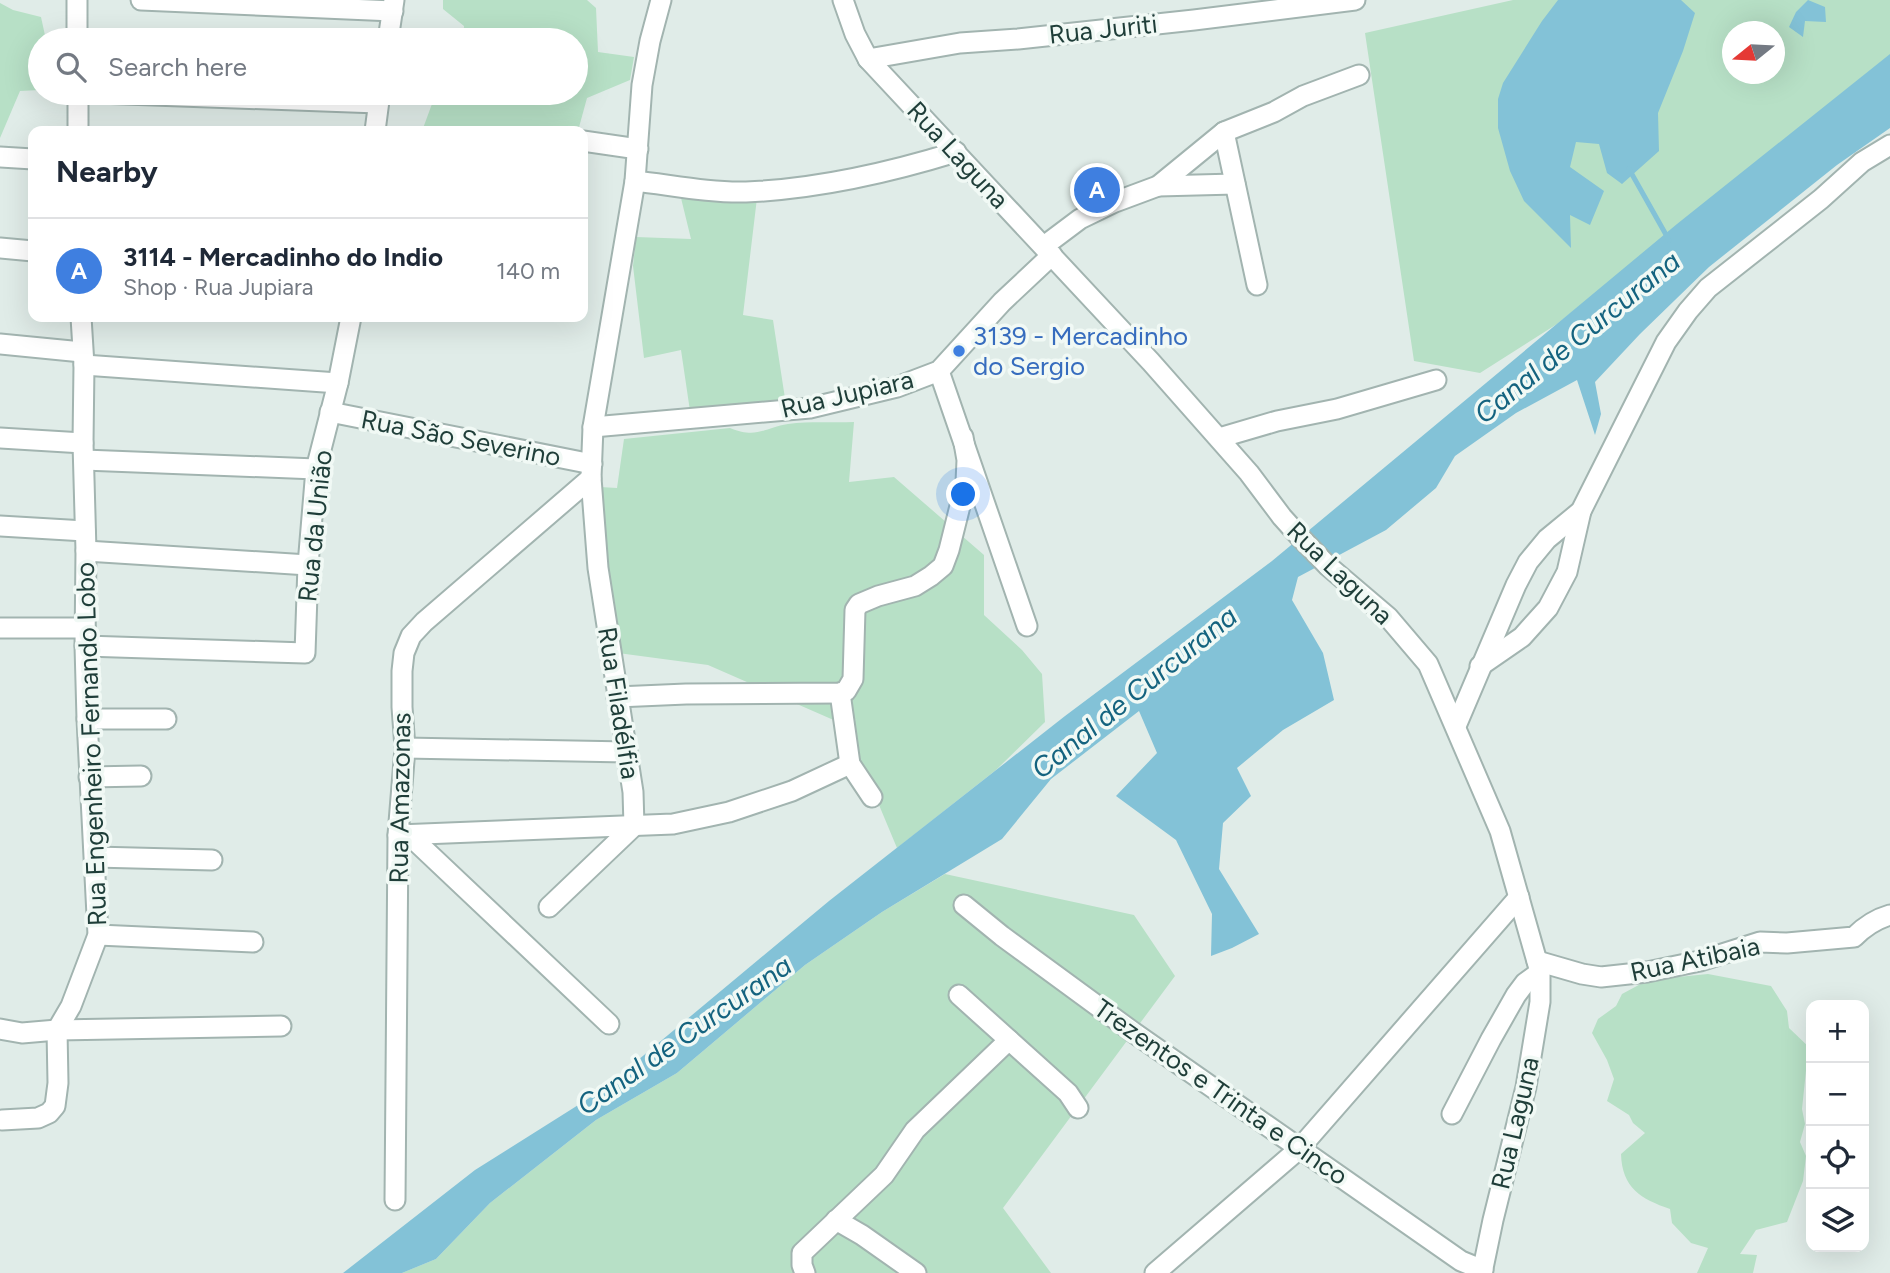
<!DOCTYPE html>
<html lang="en">
<head>
<meta charset="utf-8">
<style>
	body { margin:0; font-family:Figtree,sans-serif; background:#f6f6f7; color:#1f2937 }
	.controls { position:absolute; right:21px; bottom:21px; display:grid; overflow:hidden; border-radius:14px; box-shadow:0 7px 28px #0002 }
	.controls button { width:63px; height:63px; display:grid; place-items:center; padding:0; border:0; border-bottom:2px solid #e0e1e3; background:#fff; color:#1f2937; font:35px sans-serif }
	.compass { position:absolute; left:1722px; top:21px; width:63px; height:63px; border-radius:50%; background:#fff; box-shadow:0 7px 28px #0002; rotate:252deg }
	.you { position:absolute; left:964px; top:495px; width:24px; height:24px; margin:-18px; border:5px solid #fff; border-radius:50%; background:#1a73e8; box-shadow:0 0 0 10px #1a73e833 }
	.badge { display:grid; place-items:center; width:46px; height:46px; border-radius:50%; background:#835440; color:#fff; font-size:23px; font-weight:700 }
	.pin { position:absolute; translate:-50% -50%; border:4px solid #fff; box-shadow:0 2px 7px #0006 }
	.list { margin:0; padding:0; list-style:none }
	h2 { display:flex; justify-content:space-between; align-items:center; height:91px; margin:0; padding:0 28px; font-size:30px }
	h2 small { font-size:23px; font-weight:400; color:#747a83 }
	.list li { display:grid; grid-template-columns:46px 1fr auto; gap:21px; align-items:center; box-sizing:border-box; height:105px; padding:0 28px; border-top:2px solid #e0e1e3 }
	.list b { display:block; font-size:26px; white-space:nowrap }
	.list p { margin:0; font-size:23px; white-space:nowrap; color:#747a83 }
	.list em { font-size:23px; font-style:normal; color:#747a83 }
	.icon { flex:none; width:38px; height:38px; fill:none; stroke:currentColor; stroke-width:2; stroke-linecap:round; stroke-linejoin:round }
	.map { position:relative; flex:none; width:1890px; height:1273px; overflow:hidden }
	.search { position:absolute; background:#fff; box-shadow:0 7px 28px #0002; left:28px; top:28px; width:560px; height:77px; display:flex; align-items:center; gap:18px; box-sizing:border-box; padding:0 24px; border-radius:38px; color:#747a83; font-size:26px }
	.panel { position:absolute; background:#fff; box-shadow:0 7px 28px #0002; left:28px; top:126px; width:560px; height:196px; border-radius:14px }
	.map>svg:first-child { display:block }
	.green { fill:#b7e0c6; fill-rule:evenodd }
	.water { fill:#83c2d7 }
	.lines { fill:none; stroke-linecap:round; stroke-linejoin:round }
	.stream { stroke:#83c2d7; stroke-width:5 }
	.minor-casing { stroke:#a2b4b0; stroke-width:23 }
	.minor { stroke:#fff; stroke-width:19 }
	.shop-dot { fill:#3f7fe0; stroke:#f1f9f5; stroke-width:2.5 }
	.labels { text-anchor:middle; dominant-baseline:central; stroke-width:7; stroke-linejoin:round; paint-order:stroke }
	.street-label { font-size:26px; fill:#1f3e39; stroke:#f1f9f5 }
	.shop-label { font-size:26px; fill:#366cbe; stroke:#f1f9f5; text-anchor:start }
	.water-label { font-size:28px; font-style:italic; fill:#14637f; stroke:#f1f9f5 }
</style>
</head>
<body>
<div class="map">
<svg width="1890" height="1273" viewBox="0 0 1890 1273">
	<rect width="100%" height="100%" fill="#e0ece8"/>
	<g class="green">
		<path d="M443,0H587L596,8L598,52L634,57L630,80L587,98L578,131H422L436,93H576V40H463L464,26L443,9Z"/>
		<path d="M1513,0H1890V55L1557,324L1480,373L1414,361L1365,33ZM1732,32H1774V74H1732Z"/>
		<path d="M0,3L13,10L41,17L46,40H40V90L20,91L0,138Z"/>
		<path d="M681,198H757L743,315L773,320L786,405L690,411L681,350L644,358L633,266L636,237L691,239Z"/>
		<path d="M854,422L849,482L894,477L984,555V615L1022,650L1042,674L1045,722L996,770L897,848L846,726L857,719L845,725L708,665L618,653L599,519L600,487L617,488L624,439L730,428C757,439 764,428 788,424C810,421 833,423 854,422Z"/>
		<path d="M945,874L1134,915L1175,976L1003,1208L1051,1273H402L436,1259L490,1203L596,1120L677,1073L805,965L882,912Z"/>
		<path d="M1708,974L1771,986L1787,1011L1789,1028L1811,1049L1807,1061L1802,1109L1805,1124L1800,1142L1806,1156L1803,1181L1787,1222L1756,1230L1740,1254L1757,1255L1753,1273H1697L1708,1248L1691,1243L1672,1223L1670,1209C1641,1199 1622,1188 1621,1154L1645,1133L1633,1123L1629,1115L1607,1101L1614,1079L1607,1060L1592,1033L1598,1019L1616,1006L1622,994L1648,980Z"/>
	</g>
	<g class="water">
		<path d="M1558,0H1681L1695,13L1683,51L1658,113L1659,151L1622,184L1607,173L1599,144L1576,142L1570,167L1604,191L1590,225L1570,215L1571,248L1524,201L1510,171L1498,128V99L1503,83L1542,21Z"/>
		<path d="M1808,0L1825,7L1826,22L1805,21L1803,37L1789,27L1796,12Z"/>
		<path d="M1890,54V128L1837,165L1709,267L1640,334L1595,382L1601,414L1595,435L1577,380L1516,413L1455,456L1436,488L1386,530L1298,577L1292,600L1323,653L1334,700L1283,730L1237,768L1251,796L1223,823L1219,869L1259,934L1232,948L1211,956L1212,914L1176,840L1116,796L1157,753L1139,711L1051,779L1002,839L882,912L805,965L677,1073L596,1120L490,1203L436,1259L402,1273H343L475,1170L602,1090L829,901L1065,716L1272,561L1677,224Z"/>
	</g>
	<g class="lines">
		<path class="stream" d="M1629,169L1669,240"/>
		<g class="minor-casing">
			<g id="minor">
				<path d="M141,0L393,11"/>
				<path d="M843,0L855,34L868,59L1151,362L1249,473L1282,517L1300,537L1328,566L1388,617L1428,664L1500,831L1540,972V1002L1526,1087L1493,1220L1482,1273"/>
				<path d="M77,40V0"/>
				<path d="M388,40L394,0"/>
				<path d="M868,59L960,43L1018,39L1194,20L1355,0"/>
				<path d="M97,93L378,103"/>
				<path d="M78,131V93"/>
				<path d="M375,131L380,93"/>
				<path d="M1224,132L1257,285"/>
				<path d="M583,141L638,149"/>
				<path d="M0,157L33,159"/>
				<path d="M635,181C671,185 709,193 746,192C818,189 888,173 956,152"/>
				<path d="M1158,186L1235,184"/>
				<path d="M1044,246L1080,219L1115,202L1158,186L1224,132L1274,112L1303,96L1359,75"/>
				<path d="M0,248L33,251"/>
				<path d="M0,344L82,352"/>
				<path d="M84,365L338,383"/>
				<path d="M939,371L1027,626"/>
				<path d="M330,412L592,464"/>
				<path d="M593,427L810,408L897,387L939,371L1002,302L1052,255"/>
				<path d="M0,438L83,443"/>
				<path d="M1219,438L1277,421L1337,409L1436,380"/>
				<path d="M84,460L316,469"/>
				<path d="M0,526L85,531"/>
				<path d="M86,551L308,565"/>
				<path d="M0,628H85"/>
				<path d="M85,646L305,653L308,565L316,469L338,383L351,317"/>
				<path d="M1480,666L1522,637L1548,608L1567,572L1581,511"/>
				<path d="M840,693L850,764L872,797"/>
				<path d="M617,697L686,694L840,693L846,691L853,679L855,610L859,604L878,596L915,586L931,576L943,566L949,550L966,482L967,460L963,437"/>
				<path d="M87,719H166"/>
				<path d="M1456,726L1516,585L1528,562L1547,539L1581,511L1666,342L1688,311L1708,288L1821,199L1862,162L1890,145"/>
				<path d="M405,748L627,752"/>
				<path d="M89,777L141,776"/>
				<path d="M408,834L609,1024"/>
				<path d="M398,835L673,824L729,812L792,791L850,764"/>
				<path d="M95,857L212,860"/>
				<path d="M964,905L1002,936L1133,1032L1461,1261L1483,1270"/>
				<path d="M549,907L634,826L633,792L598,568L591,478L593,427L635,181L642,85L650,41L661,0"/>
				<path d="M98,935L253,942"/>
				<path d="M1537,961L1582,974L1601,977L1647,972L1700,961L1760,942L1787,943L1854,937C1865,926 1876,919 1890,915"/>
				<path d="M959,995L1068,1093L1078,1108"/>
				<path d="M0,1029L22,1033L57,1030L281,1026"/>
				<path d="M1452,1114L1491,1039L1516,995L1525,983L1540,972"/>
				<path d="M2,1120L38,1118L49,1113L55,1106L58,1083L57,1030L71,1006L98,935L87,719L85,646L86,551L83,443L84,365L81,317"/>
				<path d="M395,1200L398,835L405,748L402,707V671L404,653L411,636L424,622L591,478"/>
				<path d="M836,1220L862,1235L916,1273"/>
				<path d="M805,1273L802,1265V1253L884,1175L915,1130L1009,1040"/>
				<path d="M1155,1273L1299,1149L1519,897"/>
			</g>
		</g>
		<use href="#minor" class="minor"/>
	</g>
	<circle class="shop-dot" cx="959" cy="351" r="7"/>
	<g class="labels">
		<g class="street-label">
			<text transform="translate(1103 29) rotate(-6)">Rua Juriti</text>
			<text transform="translate(958 155) rotate(47)">Rua Laguna</text>
			<text transform="translate(847 394) rotate(-13)">Rua Jupiara</text>
			<text transform="translate(461 438) rotate(11)">Rua São Severino</text>
			<text transform="translate(315 526) rotate(-84)">Rua da União</text>
			<text transform="translate(1340 573) rotate(44)">Rua Laguna</text>
			<text transform="translate(619 703) rotate(81)">Rua Filadélfia</text>
			<text transform="translate(91 744) rotate(-92)">Rua Engenheiro Fernando Lobo</text>
			<text transform="translate(400 798) rotate(-89)">Rua Amazonas</text>
			<text transform="translate(1695 959) rotate(-12)">Rua Atibaia</text>
			<text transform="translate(1221 1092) rotate(35)">Trezentos e Trinta e Cinco</text>
			<text transform="translate(1515 1123) rotate(-77)">Rua Laguna</text>
		</g>
		<g class="shop-label">
			<text x="973" y="336">3139 - Mercadinho<tspan x="973" dy="30">do Sergio</tspan></text>
		</g>
		<g class="water-label">
			<text transform="translate(1577 337) rotate(-39)">Canal de Curcurana</text>
			<text transform="translate(1134 692) rotate(-39)">Canal de Curcurana</text>
			<text transform="translate(684 1035) rotate(-35)">Canal de Curcurana</text>
		</g>
	</g>
</svg>
<div class="controls">
<button>+</button>
<button>−</button>
<button><svg class="icon" aria-label="locate" viewBox="0 0 24 24"><circle cx="12" cy="12" r="6"/><path d="M12 2v4M12 18v4M2 12h4M18 12h4"/></svg></button>
<button><svg class="icon" aria-label="layers" viewBox="0 0 24 24"><path d="M12 4l9 5-9 5-9-5zM3 14l9 5 9-5"/></svg></button>
</div>
<svg class="compass" viewBox="-18 -18 36 36"><path d="M0-13l5 13h-10z" fill="#e53935"/><path d="M0 13l5-13h-10z" fill="#747a83"/></svg>
<div class="you"></div>
<div class="pin badge" style="left:1097px;top:190px;background:#3f7fe0">A</div>
<div class="search"><svg class="icon" aria-label="search" viewBox="0 0 24 24"><circle cx="10" cy="10" r="6"/><path d="M15 15l6 6"/></svg>Search here</div>
<section class="panel">
<h2>Nearby<small></small></h2>
<ul class="list">
<li><span class="badge" style="background:#3f7fe0">A</span><div><b>3114 - Mercadinho do Indio</b><p>Shop · Rua Jupiara</p></div><em>140 m</em></li>
</ul>
</section>
</div>
</body>
</html>
